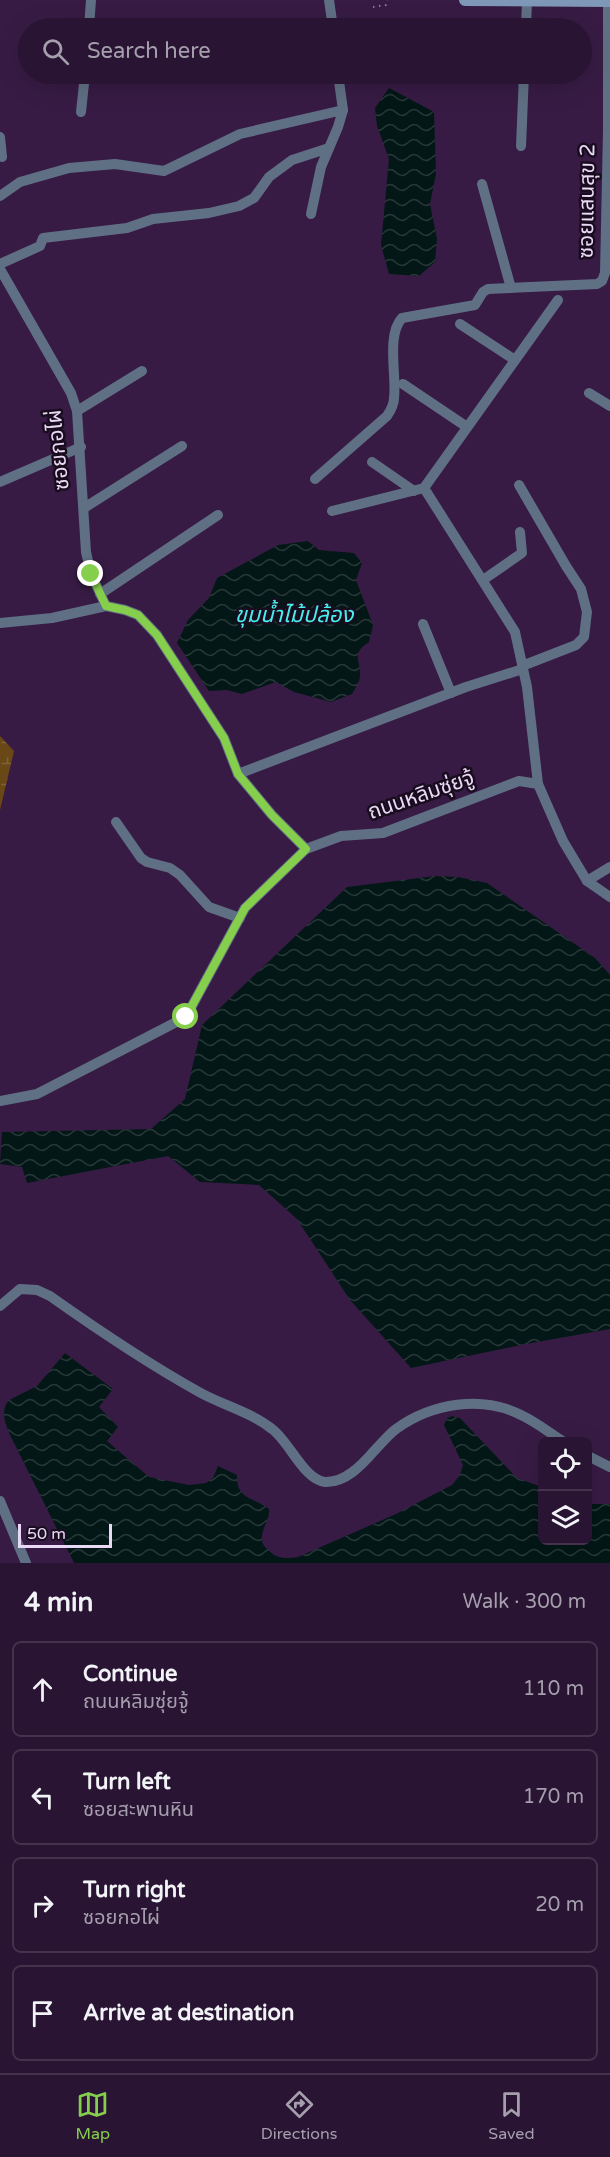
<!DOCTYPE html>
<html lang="en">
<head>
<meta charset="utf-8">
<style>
	body { margin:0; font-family:"Varela Round","Noto Sans Thai",sans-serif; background:#311d3b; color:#f1f3f6 }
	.controls { position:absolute; right:18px; bottom:18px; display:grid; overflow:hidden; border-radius:9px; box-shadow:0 6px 24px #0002 }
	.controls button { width:54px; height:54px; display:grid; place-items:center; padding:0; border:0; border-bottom:2px solid #45334e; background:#291433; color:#f1f3f6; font:30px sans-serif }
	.scale { position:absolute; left:18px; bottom:15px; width:94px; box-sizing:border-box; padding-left:6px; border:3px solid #ead9f4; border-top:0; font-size:16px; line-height:21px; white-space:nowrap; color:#ead9f4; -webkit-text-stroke:4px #180c1e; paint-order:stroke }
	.stop { position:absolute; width:18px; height:18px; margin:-14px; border:4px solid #86cf4c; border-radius:50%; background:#fff }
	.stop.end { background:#86cf4c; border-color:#fff; box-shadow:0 2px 6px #0008 }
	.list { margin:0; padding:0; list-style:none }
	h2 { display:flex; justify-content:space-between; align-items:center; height:78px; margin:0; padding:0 24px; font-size:26px }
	h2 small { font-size:20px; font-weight:400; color:#a59eac }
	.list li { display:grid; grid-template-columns:39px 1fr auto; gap:18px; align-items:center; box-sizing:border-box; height:96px; margin:0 12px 12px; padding:0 12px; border:2px solid #45334e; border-radius:9px }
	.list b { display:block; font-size:22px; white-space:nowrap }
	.list p { margin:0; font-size:20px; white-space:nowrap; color:#a59eac }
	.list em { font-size:20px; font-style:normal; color:#a59eac }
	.icon { flex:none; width:33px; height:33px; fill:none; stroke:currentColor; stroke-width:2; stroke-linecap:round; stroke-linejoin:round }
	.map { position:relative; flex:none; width:610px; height:1563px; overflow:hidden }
	.search { position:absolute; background:#291433; box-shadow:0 6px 24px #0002; left:18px; right:18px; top:18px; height:66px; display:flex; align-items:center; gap:15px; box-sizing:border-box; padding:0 21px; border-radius:33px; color:#a59eac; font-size:22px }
	.sheet { height:510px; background:#291433 }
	nav { display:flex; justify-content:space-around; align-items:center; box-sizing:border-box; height:84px; border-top:2px solid #45334e; background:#291433; font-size:16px; color:#a59eac }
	nav a { display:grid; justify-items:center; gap:3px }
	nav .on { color:#86cf4c }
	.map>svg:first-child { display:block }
	.wetland { fill:url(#wetland-marsh) }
	.water { fill:url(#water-waves) }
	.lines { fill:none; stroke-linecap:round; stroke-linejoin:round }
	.path { stroke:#8d7699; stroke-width:2; stroke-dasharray:1.5 4.5; stroke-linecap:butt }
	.minor { stroke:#607084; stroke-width:10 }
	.secondary { stroke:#7f98b7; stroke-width:12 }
	.route { stroke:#86cf4c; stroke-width:8 }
	.labels { text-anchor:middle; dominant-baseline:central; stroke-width:5; stroke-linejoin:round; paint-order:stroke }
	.street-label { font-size:21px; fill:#ead9f4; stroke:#180c1e }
	.water-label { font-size:22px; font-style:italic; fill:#47eeec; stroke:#180c1e }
</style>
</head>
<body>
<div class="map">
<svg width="610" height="1563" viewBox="0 0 610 1563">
	<defs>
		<pattern id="wetland-marsh" width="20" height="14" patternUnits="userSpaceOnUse" patternTransform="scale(1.5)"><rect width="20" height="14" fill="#6a4815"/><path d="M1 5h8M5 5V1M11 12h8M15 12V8" fill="none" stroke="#7f6238"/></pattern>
		<pattern id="water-waves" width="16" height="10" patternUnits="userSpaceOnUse" patternTransform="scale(1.5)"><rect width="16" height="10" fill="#031717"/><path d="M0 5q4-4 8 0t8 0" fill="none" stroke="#283839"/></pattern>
	</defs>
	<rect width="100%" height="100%" fill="#371b44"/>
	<path class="wetland" d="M0,736L14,751L0,810Z"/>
	<g class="water">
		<path d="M389,88L434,112L436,174L430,204L437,239L435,262L419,276L389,274L381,245L389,159L377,126L375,108Z"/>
		<path d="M308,541L319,550L354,553L362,563L356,580L373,625L369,642C350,655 361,658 360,676C360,681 355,689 352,694L331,702L294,692L276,682L242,694L227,690L209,691L177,643L188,620L209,598L217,578L278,545Z"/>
		<path d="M435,876L458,877L487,883L595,958L610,975V1329L526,1344L411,1368L350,1300L297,1219L259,1185L200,1182L168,1156L27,1183L22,1167L0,1164L2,1132L151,1129L185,1099L202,1025L347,887Z"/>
		<path d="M65,1353L113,1389L99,1407L118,1427L107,1441L149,1477L189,1485L206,1483L213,1478L218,1466L237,1475C236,1499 253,1497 269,1509C270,1519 263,1526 262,1536C261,1542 263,1545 267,1549C277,1559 284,1559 298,1557L396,1514L452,1485L460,1475L463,1465L444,1425L447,1418L452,1416L460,1418L517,1478L542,1487V1540H588V1504H610V1563H74L10,1435C5,1422 0,1411 9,1400L37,1386Z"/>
	</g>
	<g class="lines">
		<path class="path" d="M373,7L386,5L387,0"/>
		<g class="minor">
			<path d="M329,0L333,28"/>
			<path d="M89,28L91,0"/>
			<path d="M526,28L527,1"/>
			<path d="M81,112L85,74"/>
			<path d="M0,137L2,157"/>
			<path d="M521,146L524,74"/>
			<path d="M482,184L511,288"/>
			<path d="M0,196L20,182L69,168L115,164L164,171L240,134L343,110"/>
			<path d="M311,214L321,167L338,127L343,110L338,74"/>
			<path d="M0,264L40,246L43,238L127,228L153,219L209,213L239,206L254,198L269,177L292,160L329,148"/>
			<path d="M0,269L71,393L77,411L86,552L91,574L106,606"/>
			<path d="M460,324L515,360"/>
			<path d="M403,384L467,427"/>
			<path d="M589,393L610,406"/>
			<path d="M77,411L142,371"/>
			<path d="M372,462L414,491"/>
			<path d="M315,479L387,416C391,410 394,405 394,398C397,377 386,335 402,318L475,305L483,292L488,289L597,284L602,281L605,273L608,130V1"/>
			<path d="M0,482L81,447"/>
			<path d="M519,485L566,566L581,589L587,612L584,637L576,645L522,666"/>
			<path d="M424,488L515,632L527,687L538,784"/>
			<path d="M84,508L182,446"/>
			<path d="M332,511L424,488L558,300"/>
			<path d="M483,580L522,553L520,532"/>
			<path d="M100,594L218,515"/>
			<path d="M0,623L52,618L106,606L125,610L138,615L157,635L224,738L238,774L272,815L306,849"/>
			<path d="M423,624L451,693"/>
			<path d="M238,774L466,687L523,669"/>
			<path d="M116,822L141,858L147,862L170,868L180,875L209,907L240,918"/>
			<path d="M587,881L610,867"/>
			<path d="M0,1101L37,1094L186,1017L245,908L306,849L341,836L383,833L519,781L538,784L563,841L587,881L610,897"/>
			<path d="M0,1306L20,1289L37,1290L50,1296C98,1330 147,1363 199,1392C222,1405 251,1412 272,1429C289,1441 304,1480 325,1482C345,1483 362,1465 374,1451C381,1444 388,1435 396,1429C432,1403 482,1395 521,1415C536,1422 550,1433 564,1442"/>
			<path d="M588,1456L610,1467"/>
			<path d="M0,1501L26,1563"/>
		</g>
		<path class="secondary" d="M465,0L610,1"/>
	</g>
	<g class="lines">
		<path class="route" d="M91,574L106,606L125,610L138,615L157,635L224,738L238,774L272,815L306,849L245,908L186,1017"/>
	</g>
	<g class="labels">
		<g class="street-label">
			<text transform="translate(587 201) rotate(-89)">ซอยแสนสุข 2</text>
			<text transform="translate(58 450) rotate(-96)">ซอยกอไผ่</text>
			<text transform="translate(421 795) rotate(-19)">ถนนหลิมซุ่ยจู้</text>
		</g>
		<g class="water-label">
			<text x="294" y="615">ขุมน้ำไม้ปล้อง</text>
		</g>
	</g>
</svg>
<div class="controls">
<button><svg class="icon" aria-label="locate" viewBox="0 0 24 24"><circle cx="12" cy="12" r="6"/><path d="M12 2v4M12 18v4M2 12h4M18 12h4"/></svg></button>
<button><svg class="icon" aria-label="layers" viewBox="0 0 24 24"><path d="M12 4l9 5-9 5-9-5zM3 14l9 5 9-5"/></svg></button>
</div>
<div class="scale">50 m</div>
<div class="stop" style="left:186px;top:1017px"></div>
<div class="stop end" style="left:91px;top:574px"></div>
<div class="search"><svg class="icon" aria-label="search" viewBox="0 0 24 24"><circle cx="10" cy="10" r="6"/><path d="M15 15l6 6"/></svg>Search here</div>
</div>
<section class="sheet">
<h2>4 min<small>Walk · 300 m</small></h2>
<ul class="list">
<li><svg class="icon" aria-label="ahead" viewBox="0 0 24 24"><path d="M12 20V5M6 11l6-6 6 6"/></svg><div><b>Continue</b><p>ถนนหลิมซุ่ยจู้</p></div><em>110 m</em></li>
<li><svg class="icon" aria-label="left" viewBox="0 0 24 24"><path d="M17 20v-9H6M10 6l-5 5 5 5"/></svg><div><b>Turn left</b><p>ซอยสะพานหิน</p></div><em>170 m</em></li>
<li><svg class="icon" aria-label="right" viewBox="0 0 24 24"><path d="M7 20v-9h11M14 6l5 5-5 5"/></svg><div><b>Turn right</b><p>ซอยกอไผ่</p></div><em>20 m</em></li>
<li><svg class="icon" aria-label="arrive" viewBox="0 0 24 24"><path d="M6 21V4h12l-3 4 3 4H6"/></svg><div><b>Arrive at destination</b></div></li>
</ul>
</section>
<nav>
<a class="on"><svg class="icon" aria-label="map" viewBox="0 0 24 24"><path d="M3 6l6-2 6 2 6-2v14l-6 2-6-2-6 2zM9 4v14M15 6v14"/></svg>Map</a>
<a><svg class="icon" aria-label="directions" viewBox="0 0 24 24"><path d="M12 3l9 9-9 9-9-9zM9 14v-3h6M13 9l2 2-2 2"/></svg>Directions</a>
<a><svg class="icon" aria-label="saved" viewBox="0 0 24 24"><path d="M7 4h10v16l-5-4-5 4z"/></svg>Saved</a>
</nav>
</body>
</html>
